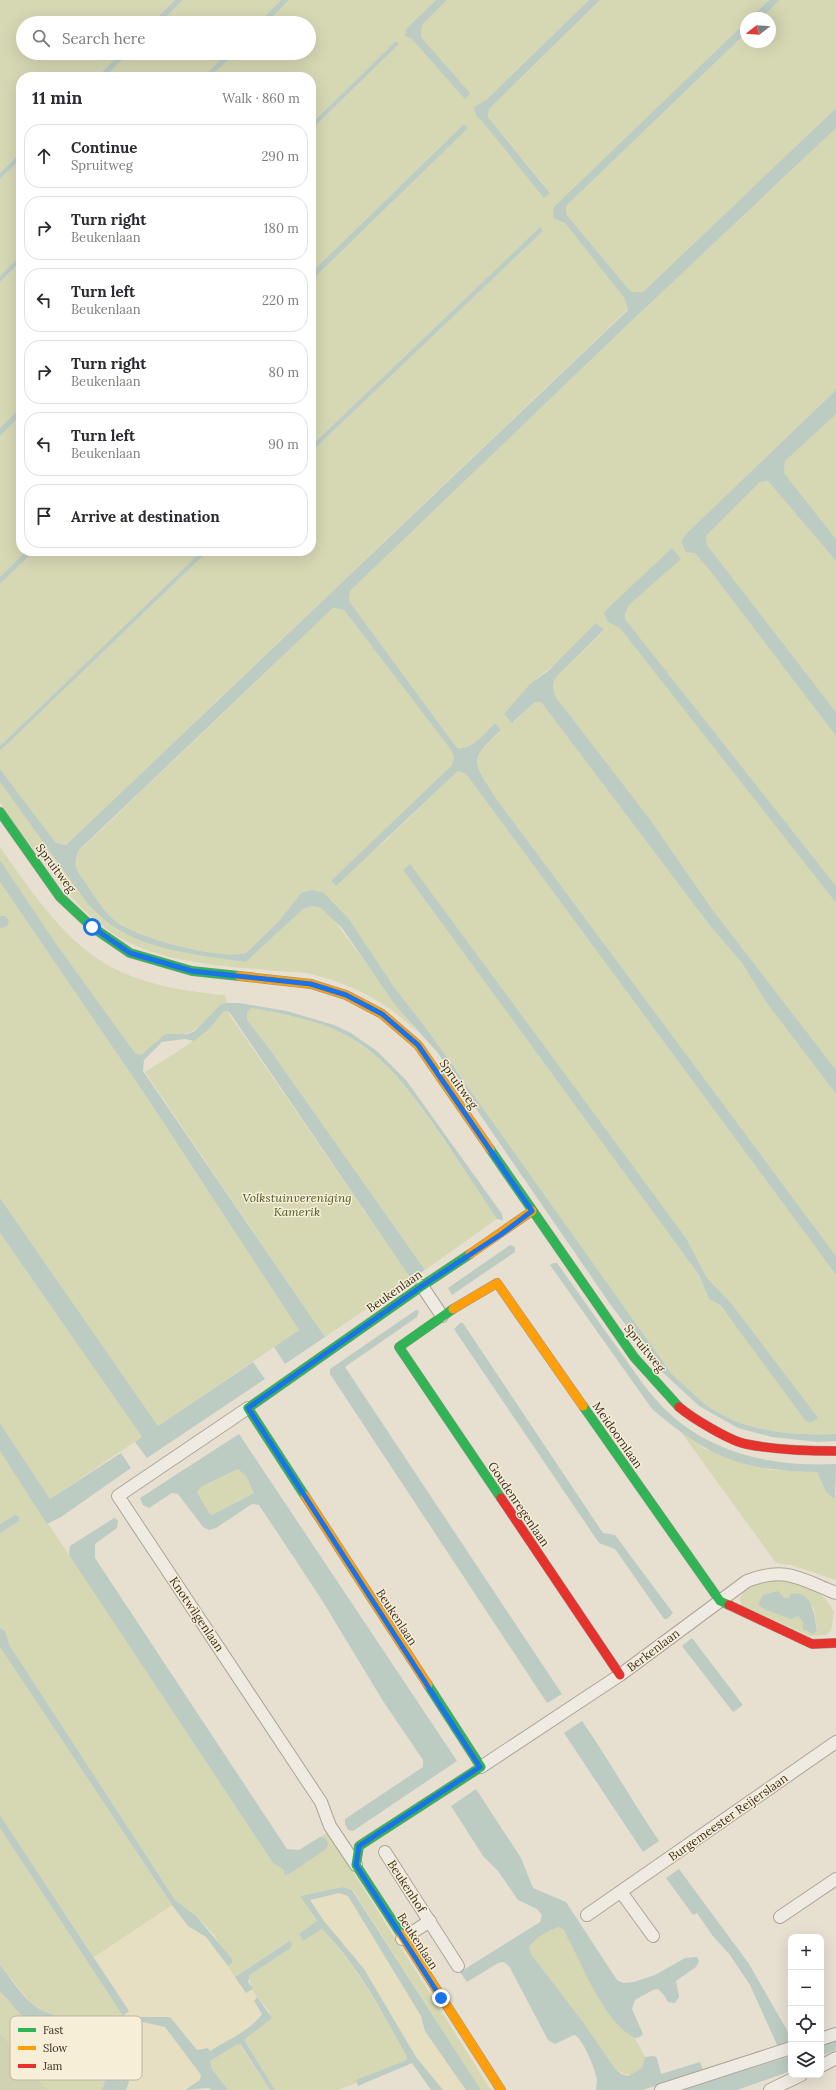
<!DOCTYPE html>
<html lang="en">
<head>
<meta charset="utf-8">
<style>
	body { margin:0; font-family:Lora,serif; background:#f7f7f7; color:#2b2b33 }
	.controls { position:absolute; right:12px; bottom:12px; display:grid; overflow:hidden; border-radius:8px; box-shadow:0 4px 16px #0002 }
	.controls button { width:36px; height:36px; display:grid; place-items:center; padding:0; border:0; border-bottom:1px solid #e1e1e2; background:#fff; color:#2b2b33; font:20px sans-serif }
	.compass { position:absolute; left:740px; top:12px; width:36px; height:36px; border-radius:50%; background:#fff; box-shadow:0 4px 16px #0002; rotate:253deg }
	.stop { position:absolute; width:12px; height:12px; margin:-9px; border:3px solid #1a73e8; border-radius:50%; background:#fff }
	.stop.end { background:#1a73e8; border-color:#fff; box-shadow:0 1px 4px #0008 }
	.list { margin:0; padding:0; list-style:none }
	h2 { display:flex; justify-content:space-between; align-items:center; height:52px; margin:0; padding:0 16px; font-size:17px }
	h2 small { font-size:13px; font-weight:400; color:#7c7c81 }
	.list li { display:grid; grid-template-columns:26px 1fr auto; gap:12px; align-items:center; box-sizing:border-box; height:64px; margin:0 8px 8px; padding:0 8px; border:1px solid #e1e1e2; border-radius:16px }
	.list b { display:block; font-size:15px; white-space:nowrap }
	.list p { margin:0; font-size:13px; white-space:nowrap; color:#7c7c81 }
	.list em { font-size:13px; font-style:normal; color:#7c7c81 }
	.icon { flex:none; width:22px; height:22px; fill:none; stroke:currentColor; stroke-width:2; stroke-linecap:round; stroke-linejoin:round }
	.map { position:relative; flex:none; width:836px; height:2090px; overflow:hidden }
	.search { position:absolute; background:#fff; box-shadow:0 4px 16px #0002; left:16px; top:16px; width:300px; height:44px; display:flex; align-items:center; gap:10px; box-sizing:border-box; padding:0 14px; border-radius:22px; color:#7c7c81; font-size:15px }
	.panel { position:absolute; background:#fff; box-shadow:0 4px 16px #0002; left:16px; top:72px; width:300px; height:484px; border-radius:16px }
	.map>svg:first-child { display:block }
	.farmland { fill:#e6dfc2 }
	.green { fill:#d6d7b3; fill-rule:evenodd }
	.cemetery { fill:#d1d1b3 }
	.water { fill:#bcccc2; fill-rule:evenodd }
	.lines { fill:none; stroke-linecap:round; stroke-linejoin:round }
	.street-casing { stroke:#ada599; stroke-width:14 }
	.fast-casing { stroke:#9c958a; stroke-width:10 }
	.slow-casing { stroke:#9c958a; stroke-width:10 }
	.jam-casing { stroke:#9c958a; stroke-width:10 }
	.street { stroke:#efebe3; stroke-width:12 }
	.fast { stroke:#30b455; stroke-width:9 }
	.slow { stroke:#ff9f0a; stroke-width:9 }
	.jam { stroke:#e5322d; stroke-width:9 }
	.route { stroke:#1a73e8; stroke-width:5 }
	.labels { text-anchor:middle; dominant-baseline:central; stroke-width:3; stroke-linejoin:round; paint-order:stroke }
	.street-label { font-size:12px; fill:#3d2e20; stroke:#f7eed8 }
	.park-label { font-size:12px; font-style:italic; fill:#4d5a26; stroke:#f7eed8 }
	.key { fill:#f7eed8; stroke:#bfb4a1; stroke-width:1 }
	.key-label { font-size:11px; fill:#3d2e20 }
</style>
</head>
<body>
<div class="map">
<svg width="836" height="2090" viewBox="0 0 836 2090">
	<rect width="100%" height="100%" fill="#e7e0d1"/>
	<g class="farmland">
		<path d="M339,1893L348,1896L421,2016L425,2031L466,2090H443L416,2057L364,1969L324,1921L310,1900Z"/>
		<path d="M172,1905L188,1926L206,1937L215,1946L246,1993L252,1990L257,1997L254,2001L262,2014L257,2020L237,2035L210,2051L208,2048L197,2051L170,2017L139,2021L165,2027L201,2075L200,2080L185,2090H126L129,2082L111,2053L95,2034L129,2011L94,1957Z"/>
	</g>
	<g class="green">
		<path d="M0,0H175L152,23H23V53H121L97,77H21V152L0,173Z"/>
		<path d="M183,0H281L258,23H160Z"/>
		<path d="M289,0H436L406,29L405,36L412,39L470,93L421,37L422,25L447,0H589L486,100L475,107L476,116L482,121L550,192L488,117L489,109L600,0H769L750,18H746V22L553,218L565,223L625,299L628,309L66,845L56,843L0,769V751L208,551H311V452L543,231L540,227L311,446V281L468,128L464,124L311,273V130L399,44L396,41L311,124V77H210L235,53H309V23H266Z"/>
		<path d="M780,0H836V108L643,292H631L566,214V206L746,33V42H770V18H761Z"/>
		<path d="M129,53H227L203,77H105Z"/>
		<path d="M836,128V390L687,533L681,541L695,553L711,572L836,736V886L625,619V613L629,605L680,559L673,549L606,610L608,622L620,627L836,903V1070L712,909L649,818L555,696L553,685L556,677L604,631L601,627L531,683L513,723L535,702H541L711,927L742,963L766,1002L836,1094V1256L495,797C472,759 468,762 501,731L495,723C485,732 472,751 457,748L349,601L350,591L622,330Z"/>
		<path d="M21,159V255L0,276V179Z"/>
		<path d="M21,261V407L0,428V282Z"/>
		<path d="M834,414H836V539L784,473L785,461Z"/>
		<path d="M21,415V551H26L0,577V436Z"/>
		<path d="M768,481L836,561V712L707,545L706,536L760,482Z"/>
		<path d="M34,551H202L0,746V584Z"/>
		<path d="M333,608L344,610L451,750L454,757L452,765L332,881L333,884L383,843L458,771L466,774L836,1275V1434C794,1436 743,1432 708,1406C695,1396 683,1384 671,1373L426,1028L394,987L349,919L324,893H301L279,921L246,953C219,960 142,939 118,923C105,914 96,898 87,885C78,871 71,867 79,851ZM410,865L686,1238L707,1278L731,1303L817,1418L720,1306L709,1299L699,1275L403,870Z"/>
		<path d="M0,782L59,862L106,921C148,948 198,955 246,962L303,909L312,906L321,908L330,915L419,1034C390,1003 347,981 306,973C293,971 280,972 267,970C222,966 176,963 134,945C95,928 64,891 40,857C33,848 1,808 0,801C0,795 0,788 0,782Z"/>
		<path d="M0,847C31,891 68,948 119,971C152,986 189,992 225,995L227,1003C211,1008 204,1029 187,1033C180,1035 172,1034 165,1034L141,1055L135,1053L57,945L0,860Z"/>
		<path d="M0,882L150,1102L299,1330L158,1426L0,1198V929L7,926L5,916H0Z"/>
		<path d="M251,1008C278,1013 307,1018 333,1029C383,1051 413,1095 443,1139C461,1165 479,1192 497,1219L425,1270L268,1047L247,1020V1013Z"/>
		<path d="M227,1011L411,1279L325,1337L145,1072C173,1054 202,1039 223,1012Z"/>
		<path d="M0,1233L142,1437L50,1499L0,1423Z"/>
		<path d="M681,1432L705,1449L771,1470L817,1472L826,1492L835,1497L836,1494V1580L791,1565L776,1563Z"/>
		<path d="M0,1451L273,1863L291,1873L328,1843L325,1838L320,1837L328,1832L491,2090H481L353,1890L343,1887L300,1896L317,1922L299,1934L303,1941L322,1929C357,1966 381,2011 406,2055L407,2060L356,2081L357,2083L338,2090H275L243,2040L254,2032L270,2012C261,2001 247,1990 250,1975L291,1948L288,1941L235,1977L228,1966L232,1963L214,1935L196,1916L175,1900L10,1646L5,1631L0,1628V1533L19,1521L15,1515L0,1524Z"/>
		<path d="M238,1469L246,1476L254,1493L212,1515L209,1513L197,1492L201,1487Z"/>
		<path d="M773,1580C797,1581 823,1588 834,1612L831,1630L826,1635L810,1636L742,1606L740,1601C742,1586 761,1582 773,1580ZM777,1591L784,1598H805L814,1608L817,1630L803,1622L798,1616L762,1608Z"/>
		<path d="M0,1647L172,1905L94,1957L0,1815Z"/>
		<path d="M0,1828L123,2016L95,2034L84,2026L42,2011L31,2003L0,1965Z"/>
		<path d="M560,1927L568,1937L602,2004L618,2022L635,2038L645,2057C644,2060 644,2063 643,2067C637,2080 622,2075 614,2067L583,2022L531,1954L529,1947C537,1937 548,1930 560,1927Z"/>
		<path d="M0,1991L20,2014L54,2034L66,2036L99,2060L104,2069L106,2082L102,2090H48L0,2033Z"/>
		<path d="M238,2044L240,2045L270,2090H228L212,2069L210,2061Z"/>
	</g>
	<path class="cemetery" d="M0,2033L42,2083L48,2090H0Z"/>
	<g class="water">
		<path d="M175,0H183L160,23H152Z"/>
		<path d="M281,0H289L266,23H258Z"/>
		<path d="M436,0H447L422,25L421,37L470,93L465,99L412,39L405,36L406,29Z"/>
		<path d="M589,0H600L489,109L488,117L550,193L544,198L482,121L476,116L474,107L486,100Z"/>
		<path d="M769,0H780L761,18H750Z"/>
		<path d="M746,22V33L566,206V214L631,292H643L836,108V128L622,330L350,591L349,601L457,748C472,751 485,732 495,723L501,730C468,762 472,759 495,797L836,1256V1275L466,774L458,771L336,886L331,881L452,765L454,757L451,750L344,610L333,608L79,850C71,867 78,871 87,885C96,898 105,914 118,923C142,939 219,960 246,953L279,921L301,893L313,890L324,893L349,919L394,987L426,1028L671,1373C683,1384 695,1396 708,1406C743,1432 794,1436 836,1434V1441L818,1442L772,1437L738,1428L699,1406L659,1369L610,1304L437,1052L396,1006L342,928L321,908L312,906L303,909L246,962C200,955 144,951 106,921C100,916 94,910 88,904L0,782V769L56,843L66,845L628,310L625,299L565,223L553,218L554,207Z"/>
		<path d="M396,41L399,44L311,130V124Z"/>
		<path d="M121,53H129L105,77H97Z"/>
		<path d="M227,53H235L210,77H203Z"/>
		<path d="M464,124L468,128L311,281V273Z"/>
		<path d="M21,152V159L0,179V173Z"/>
		<path d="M540,227L543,231L311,452V446Z"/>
		<path d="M21,255V261L0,282V276Z"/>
		<path d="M836,390V414L785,461L784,473L836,539V561L768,481L760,482L706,536L707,545L836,712V736L711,572L695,553L686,552L681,541L687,533Z"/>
		<path d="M21,407V415L0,436V428Z"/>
		<path d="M672,548L681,559L629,605L625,613V619L836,886V903L620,628L608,622L604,613L606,610Z"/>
		<path d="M26,551H34L0,584V577Z"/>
		<path d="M202,551H208L0,751V746Z"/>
		<path d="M596,623L604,630L556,677L553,685L555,696L649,818L712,909L836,1070V1094L766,1002L742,963L711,927L541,702H535L512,723L504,714L531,683L548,671Z"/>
		<path d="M0,860L57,945L135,1053L141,1055L165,1034H187L195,1031L220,1005L227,1003H239L287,1011L334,1025L351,1033L377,1051L406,1080L502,1214L503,1220L497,1219C479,1192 461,1165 443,1138C413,1095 383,1050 333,1029C307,1018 278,1013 251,1008L247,1013V1020L268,1047L425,1270L411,1279L230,1013L227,1011L223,1012L210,1028L194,1041L185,1039L162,1042L144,1060L143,1071L325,1337L285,1364L274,1347L299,1330L150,1102L0,882Z"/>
		<path d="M410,864L686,1238L707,1278L731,1303L818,1418L810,1423L805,1420L721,1306L709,1299L699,1275L403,870Z"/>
		<path d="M0,916H5L9,920L7,926L0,929Z"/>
		<path d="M0,1198L158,1426L253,1362L265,1379L147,1458L135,1442L142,1437L0,1233Z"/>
		<path d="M510,1245L515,1247V1252L452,1295L448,1288Z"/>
		<path d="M554,1263H557C578,1292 598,1321 619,1350C632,1368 644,1387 659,1403C705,1453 771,1467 836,1464L835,1497L833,1498L826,1492L817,1472C742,1471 708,1457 652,1409L550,1265Z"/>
		<path d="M416,1310L419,1311L417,1317L345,1367L562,1694L547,1703L330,1374V1369Z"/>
		<path d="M460,1323H463L603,1533L615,1535L673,1613L667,1619H664L615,1549L599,1543L454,1329Z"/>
		<path d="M0,1423L50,1499L121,1453L131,1468L61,1517L47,1524L0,1451Z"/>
		<path d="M239,1434L457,1761L353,1831L348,1830L345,1824V1819L423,1767V1760L383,1701L320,1597L259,1505L252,1504L216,1528L209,1530L203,1527L178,1494L172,1493L149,1508L143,1505L140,1498ZM238,1469L246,1476L254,1493L212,1515L209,1513L197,1492L201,1487Z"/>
		<path d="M15,1515L19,1517V1521L0,1533V1524Z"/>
		<path d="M114,1518L118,1520L117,1528L95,1544V1558L287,1849L299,1850L320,1837L325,1838L328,1843L327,1848L291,1873L285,1875L284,1870L273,1863L69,1555L70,1546Z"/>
		<path d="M778,1591L784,1598H789L791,1594C814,1590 814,1617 817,1630L813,1634L803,1629V1622L798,1616L791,1619L762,1608L758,1604L763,1595Z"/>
		<path d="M0,1628L5,1631L10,1646L175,1900L196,1916L232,1959V1963L228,1966L206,1937L188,1926L172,1905L0,1647Z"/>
		<path d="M692,1638L743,1705L733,1712L682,1646Z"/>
		<path d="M582,1721C609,1760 632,1801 659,1841L643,1852L564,1733Z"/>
		<path d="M476,1789L521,1858L533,1888L566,1902L617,1980L623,1983L634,1982L655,1975L685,1958L697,1957L699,1961L696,1967L676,1981L679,1997L675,2003L668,2002L664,1995L658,1989L653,1990L635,2000L632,2009L643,2034L640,2037L635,2038C602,2021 582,1962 564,1931L560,1927C548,1930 537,1937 529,1947L531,1954L583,2022L614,2067L621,2074L628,2076L642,2068L645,2057L654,2056L657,2058L661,2074L700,2062L704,2071L642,2090H596C596,2087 597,2083 597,2080C596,2071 582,2036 574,2035L555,2044L548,2040L509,1966L504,1962L498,1963L467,1982L460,1972L540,1922L542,1915L537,1909L518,1900L498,1871L483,1856L451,1806Z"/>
		<path d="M0,1815L129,2011L123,2016L0,1828Z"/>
		<path d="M679,1869L749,1964L788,2032L791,2043L778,2047L750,1985L730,1955L712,1935L697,1913L693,1915L666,1878Z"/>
		<path d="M343,1887L352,1890L481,2090H466L425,2031L421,2016L348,1896L339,1893L310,1900L324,1921L364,1969L416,2057L443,2090H431L412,2063L358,2086L356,2080L407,2060L406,2055C381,2011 358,1965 322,1929L303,1941L299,1934L317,1921L300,1896Z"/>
		<path d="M289,1941L292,1943L291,1948L250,1975L248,1982L253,1989L246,1993L235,1977Z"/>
		<path d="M0,1965C10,1977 19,1992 31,2003C45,2016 67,2017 84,2025C105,2036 118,2063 129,2082L126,2090H102C114,2067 87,2045 67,2037C59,2033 49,2034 40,2029C24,2021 12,2004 0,1991Z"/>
		<path d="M257,1997L272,2018L244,2040L275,2090H270L241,2045L238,2044L210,2061L212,2069L228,2090H212L208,2088L185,2090L200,2080L201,2075L165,2027L138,2021L140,2017H170L197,2050L208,2048L210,2051C227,2040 250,2031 262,2014L254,2001Z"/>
		<path d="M836,2039V2050L821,2056V2045Z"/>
		<path d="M791,2056V2071L737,2090H678Z"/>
	</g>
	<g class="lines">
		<g class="street-casing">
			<g id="street">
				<path d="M422,1286L442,1316"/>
				<path d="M248,1408L118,1496L321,1802L330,1826L356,1865"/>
				<path d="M481,1767L620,1675L747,1581C786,1566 800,1579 836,1593"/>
				<path d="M385,1852L458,1966"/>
				<path d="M621,1892L653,1936"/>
				<path d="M587,1915L836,1742"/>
				<path d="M780,1917L836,1879"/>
				<path d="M402,1939L430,1921"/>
				<path d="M821,2039L836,2034"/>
				<path d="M821,2066L836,2058"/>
				<path d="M661,2090L791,2048"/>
				<path d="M770,2090L801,2075"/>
			</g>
		</g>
		<g class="fast-casing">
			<g id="fast">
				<path d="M0,812L60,897L92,927L130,953L192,971L239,976"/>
				<path d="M490,1149L634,1357L679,1407"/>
				<path d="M453,1309L399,1347L501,1498"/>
				<path d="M583,1406L720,1601L729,1605"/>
				<path d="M305,1496L248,1408L422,1286L470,1254"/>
				<path d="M401,1934L356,1865L359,1846L481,1767L428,1685"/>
			</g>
		</g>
		<g class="slow-casing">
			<g id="slow">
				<path d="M239,976L311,984L346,995L382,1014L418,1045L490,1149"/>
				<path d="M470,1254L532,1211"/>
				<path d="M453,1309L497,1283L583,1406"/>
				<path d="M305,1496L428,1685"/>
				<path d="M401,1934L501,2090"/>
			</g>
		</g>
		<g class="jam-casing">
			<g id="jam">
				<path d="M679,1407C692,1418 730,1441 746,1444C776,1450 807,1451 836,1451"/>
				<path d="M501,1498L620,1675"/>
				<path d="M729,1605L812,1644L836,1643"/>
			</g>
		</g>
		<use href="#street" class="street"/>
		<use href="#fast" class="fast"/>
		<use href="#slow" class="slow"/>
		<use href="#jam" class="jam"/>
	</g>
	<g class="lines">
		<path class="route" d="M92,927L130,953L192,971L311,984L346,995L382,1014L418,1045L532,1211L500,1235L422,1286L248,1408L480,1767L359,1846L356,1865L441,1998"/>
	</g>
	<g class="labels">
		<g class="street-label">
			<text transform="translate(56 868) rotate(53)">Spruitweg</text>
			<text transform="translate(459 1084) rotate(55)">Spruitweg</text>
			<text transform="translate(394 1291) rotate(-35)">Beukenlaan</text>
			<text transform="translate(645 1348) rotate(51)">Spruitweg</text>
			<text transform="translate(618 1435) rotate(55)">Meidoornlaan</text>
			<text transform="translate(519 1504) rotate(56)">Goudenregenlaan</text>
			<text transform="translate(197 1614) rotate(56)">Knotwilgenlaan</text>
			<text transform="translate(397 1617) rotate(57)">Beukenlaan</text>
			<text transform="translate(653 1650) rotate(-37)">Berkenlaan</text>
			<text transform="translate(728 1817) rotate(-35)">Burgemeester Reijerslaan</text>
			<text transform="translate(407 1886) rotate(57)">Beukenhof</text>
			<text transform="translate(418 1941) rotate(57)">Beukenlaan</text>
		</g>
		<g class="park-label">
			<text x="297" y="1197">Volkstuinvereniging<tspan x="297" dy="14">Kamerik</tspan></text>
		</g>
	</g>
	<rect x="10" y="2016" width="132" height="64" rx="6" class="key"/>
	<rect x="18" y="2028" width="18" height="4" fill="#30b455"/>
	<rect x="18" y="2046" width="18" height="4" fill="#ff9f0a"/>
	<rect x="18" y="2064" width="18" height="4" fill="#e5322d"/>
	<g class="key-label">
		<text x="43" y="2034">Fast</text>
		<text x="43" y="2052">Slow</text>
		<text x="43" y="2070">Jam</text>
	</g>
</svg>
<div class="controls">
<button>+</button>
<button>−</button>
<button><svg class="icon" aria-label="locate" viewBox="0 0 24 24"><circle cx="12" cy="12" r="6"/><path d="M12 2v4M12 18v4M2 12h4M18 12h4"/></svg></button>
<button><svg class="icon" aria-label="layers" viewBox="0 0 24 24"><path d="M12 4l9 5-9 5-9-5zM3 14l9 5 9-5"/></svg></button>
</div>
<svg class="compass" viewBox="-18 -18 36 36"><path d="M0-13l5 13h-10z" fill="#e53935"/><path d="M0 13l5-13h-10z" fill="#7c7c81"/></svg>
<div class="stop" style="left:92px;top:927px"></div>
<div class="stop end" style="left:441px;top:1998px"></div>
<div class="search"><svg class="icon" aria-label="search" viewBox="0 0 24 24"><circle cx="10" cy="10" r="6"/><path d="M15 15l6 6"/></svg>Search here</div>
<section class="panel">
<h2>11 min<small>Walk · 860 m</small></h2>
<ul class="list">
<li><svg class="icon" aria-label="ahead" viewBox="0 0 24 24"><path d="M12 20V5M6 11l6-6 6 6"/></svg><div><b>Continue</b><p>Spruitweg</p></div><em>290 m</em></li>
<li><svg class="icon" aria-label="right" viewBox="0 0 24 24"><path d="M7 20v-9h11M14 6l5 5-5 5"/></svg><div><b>Turn right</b><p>Beukenlaan</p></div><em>180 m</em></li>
<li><svg class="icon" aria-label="left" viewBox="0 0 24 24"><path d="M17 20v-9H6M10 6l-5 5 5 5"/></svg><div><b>Turn left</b><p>Beukenlaan</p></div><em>220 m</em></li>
<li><svg class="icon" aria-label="right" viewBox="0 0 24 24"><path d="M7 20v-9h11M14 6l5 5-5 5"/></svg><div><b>Turn right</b><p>Beukenlaan</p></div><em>80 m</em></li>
<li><svg class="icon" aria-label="left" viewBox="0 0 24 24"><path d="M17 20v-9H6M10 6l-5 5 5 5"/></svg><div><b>Turn left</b><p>Beukenlaan</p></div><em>90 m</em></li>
<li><svg class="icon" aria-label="arrive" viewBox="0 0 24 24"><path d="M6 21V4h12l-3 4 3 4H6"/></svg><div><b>Arrive at destination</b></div></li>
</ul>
</section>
</div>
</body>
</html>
